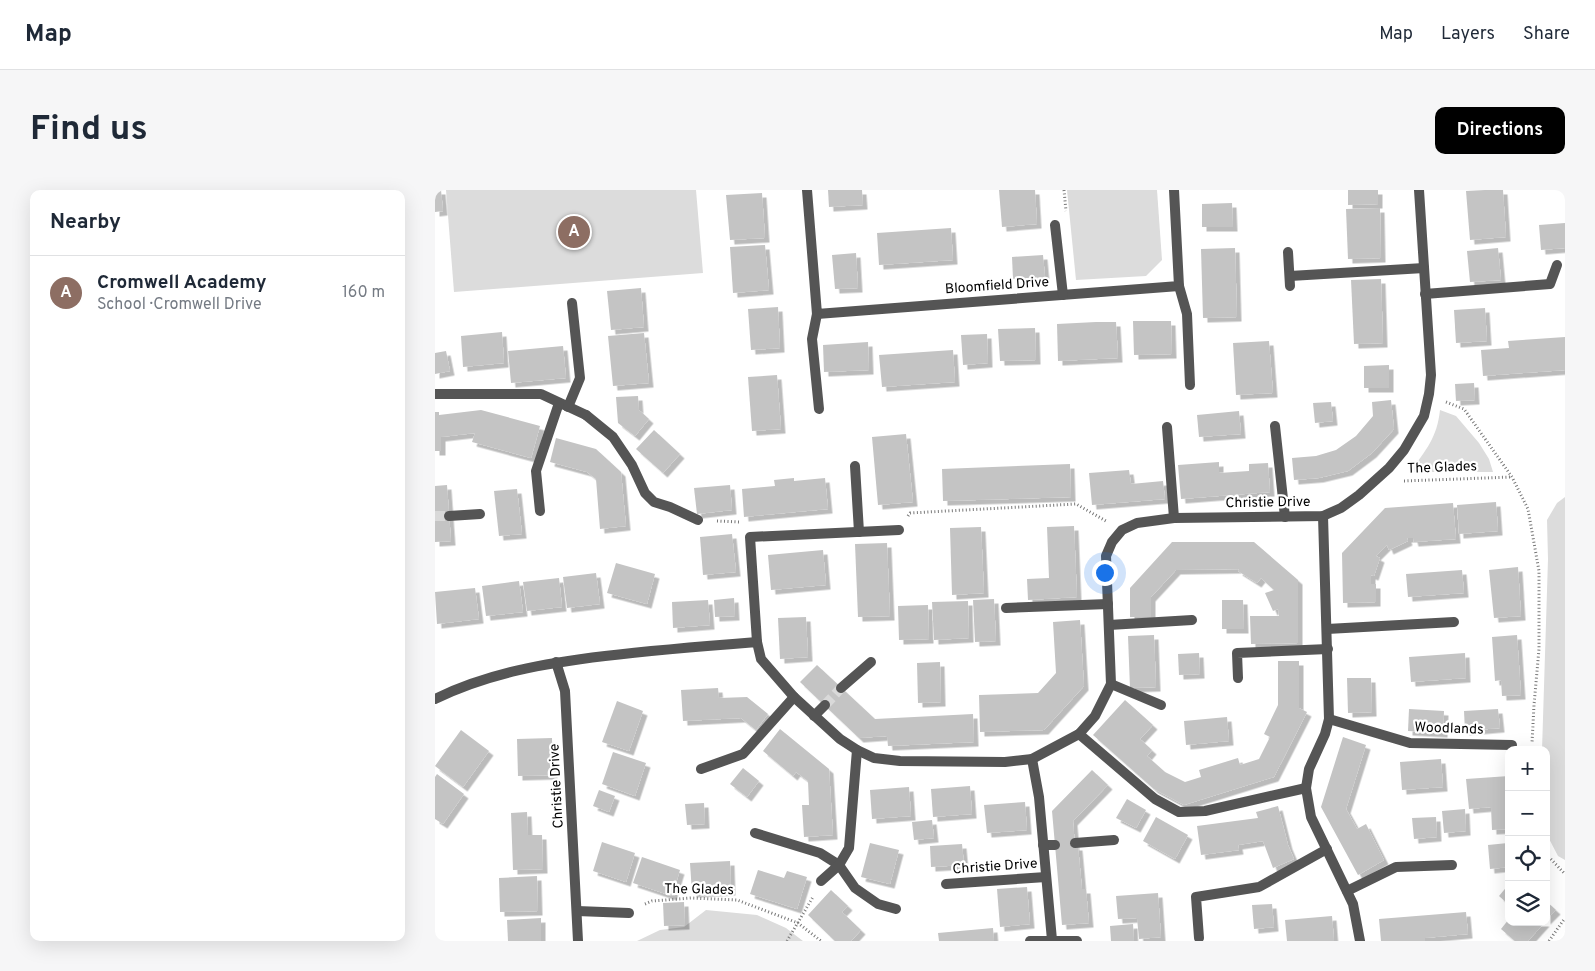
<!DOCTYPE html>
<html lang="en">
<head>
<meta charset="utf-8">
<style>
	body { margin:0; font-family:Overpass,sans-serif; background:#f6f6f7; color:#1f2937 }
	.controls { position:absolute; right:15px; bottom:15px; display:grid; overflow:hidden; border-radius:10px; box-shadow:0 5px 20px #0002 }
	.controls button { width:45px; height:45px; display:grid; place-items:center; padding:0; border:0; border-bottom:1px solid #e0e1e3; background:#fff; color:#1f2937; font:25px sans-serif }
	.you { position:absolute; left:669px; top:382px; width:18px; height:18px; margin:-12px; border:4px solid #fff; border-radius:50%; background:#1a73e8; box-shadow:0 0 0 8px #1a73e833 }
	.badge { display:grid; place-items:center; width:32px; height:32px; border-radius:50%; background:#000; color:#fff; font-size:16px; font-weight:700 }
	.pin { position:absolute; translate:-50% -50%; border:2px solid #fff; box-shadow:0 1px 5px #0006 }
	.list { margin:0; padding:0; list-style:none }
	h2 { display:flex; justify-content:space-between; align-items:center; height:65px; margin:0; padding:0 20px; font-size:21px }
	h2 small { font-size:16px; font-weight:400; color:#747a83 }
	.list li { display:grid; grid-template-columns:32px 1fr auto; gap:15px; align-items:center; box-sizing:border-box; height:75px; padding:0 20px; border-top:1px solid #e0e1e3 }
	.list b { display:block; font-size:19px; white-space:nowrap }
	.list p { margin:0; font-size:16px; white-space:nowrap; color:#747a83 }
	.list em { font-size:16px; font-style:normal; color:#747a83 }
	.icon { flex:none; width:28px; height:28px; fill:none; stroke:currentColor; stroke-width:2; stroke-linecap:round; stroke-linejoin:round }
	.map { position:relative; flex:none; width:1130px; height:751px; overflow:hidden; border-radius:10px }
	header { display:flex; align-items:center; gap:30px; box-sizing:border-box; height:70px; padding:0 25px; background:#fff; border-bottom:1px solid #e0e1e3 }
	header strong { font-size:24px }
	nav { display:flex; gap:28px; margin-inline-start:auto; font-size:18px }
	.intro { display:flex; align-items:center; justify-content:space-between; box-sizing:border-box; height:120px; padding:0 30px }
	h1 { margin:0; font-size:35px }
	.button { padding:12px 22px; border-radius:10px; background:#000; color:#fff; font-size:18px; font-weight:700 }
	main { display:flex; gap:30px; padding:0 30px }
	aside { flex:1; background:#fff; border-radius:10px; box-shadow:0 5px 20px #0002 }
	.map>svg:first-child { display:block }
	.green { fill:#dcdcdc }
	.building { fill:#c4c4c4; filter:url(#shadow) }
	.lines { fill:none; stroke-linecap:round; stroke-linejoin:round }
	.street-tunnel { stroke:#d9d9d9; stroke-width:10; stroke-dasharray:10 5; stroke-linecap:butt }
	.path { stroke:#777; stroke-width:3; stroke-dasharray:1 2.5; stroke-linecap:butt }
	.lane { stroke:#555; stroke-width:10 }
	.street { stroke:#555; stroke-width:10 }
	.labels { text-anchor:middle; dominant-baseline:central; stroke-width:4.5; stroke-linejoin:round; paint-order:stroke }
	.street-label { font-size:14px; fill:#000; stroke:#fff }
</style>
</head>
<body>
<header>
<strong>Map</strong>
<nav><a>Map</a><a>Layers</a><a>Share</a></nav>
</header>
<div class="intro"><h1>Find us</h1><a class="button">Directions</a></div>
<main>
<aside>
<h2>Nearby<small></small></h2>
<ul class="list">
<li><span class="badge" style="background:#8d6e63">A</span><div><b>Cromwell Academy</b><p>School · Cromwell Drive</p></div><em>160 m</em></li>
</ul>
</aside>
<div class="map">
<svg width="1130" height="751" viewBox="0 0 1130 751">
	<defs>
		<filter id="shadow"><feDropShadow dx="4.5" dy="4.5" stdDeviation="0" flood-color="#0004"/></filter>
	</defs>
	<rect width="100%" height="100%" fill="#fff"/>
	<g class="green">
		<path d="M11,0H261L268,83L19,102Z"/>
		<path d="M632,0H722L727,70L711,86L641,90Z"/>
		<path d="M1005,220L1021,226L1044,253L1054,269L1058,282H975C991,260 1002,248 1005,220Z"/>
		<path d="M1130,307V670L1123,666L1111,643V560H1107L1113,369L1112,330L1122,313Z"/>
		<path d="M271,720L322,725L351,738L368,751H202L225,740L249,737Z"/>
	</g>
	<g class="building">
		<path d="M0,0H6L8,21L0,22Z"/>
		<path d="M393,0H427L428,15L394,17Z"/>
		<path d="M564,0H600L602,34L567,37Z"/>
		<path d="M913,0H943V14L913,15Z"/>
		<path d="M1050,0H1068L1071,47L1035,50L1031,1Z"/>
		<path d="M327,3L330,48L295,50L291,5Z"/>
		<path d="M797,13L798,37H767V14Z"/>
		<path d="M945,18L946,68L913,69L911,19Z"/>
		<path d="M1130,33V58L1106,60L1104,35Z"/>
		<path d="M516,38L518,70L444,75L442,43Z"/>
		<path d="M330,55L334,100L298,103L295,57Z"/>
		<path d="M800,58L802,127L768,128L766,59Z"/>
		<path d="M1063,58L1066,90L1035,92L1032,61Z"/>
		<path d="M421,63L423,98L400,99L397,65Z"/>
		<path d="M608,65L610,87L578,89L577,67Z"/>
		<path d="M946,89L948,153L919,154L916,90Z"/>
		<path d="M206,98L209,137L176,140L172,101Z"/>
		<path d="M343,117L345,158L316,160L313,119Z"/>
		<path d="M1050,118L1052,151L1021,153L1019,120Z"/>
		<path d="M698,131H736L737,164L699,165Z"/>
		<path d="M661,132H681L683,168L623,171L622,134Z"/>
		<path d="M600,138L601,170L565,171L563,139Z"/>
		<path d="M67,142L69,173L28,177L26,146Z"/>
		<path d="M209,143L214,193L178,196L173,146Z"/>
		<path d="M552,144L553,173L528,175L526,145Z"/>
		<path d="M1130,147V180L1048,186L1046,160L1074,158L1073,151Z"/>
		<path d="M834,151L838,203L801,205L798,153Z"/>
		<path d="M433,152L434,180L389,182L388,155Z"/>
		<path d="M128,156L131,188L76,193L73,161Z"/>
		<path d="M518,160L520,192L447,197L444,165Z"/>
		<path d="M11,161L15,181L0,184V163Z"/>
		<path d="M954,175V198H929V176Z"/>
		<path d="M342,185L346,239L317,241L313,187Z"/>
		<path d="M1039,193L1040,210L1021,211L1020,194Z"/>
		<path d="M203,206L204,220L214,229L200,246L183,233L181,207Z"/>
		<path d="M956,210L959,239L937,263L913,281L884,288L859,290L857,268L881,266L901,260L921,246L938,226L937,212Z"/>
		<path d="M896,212L898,231L880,233L878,213Z"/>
		<path d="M46,220L105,236L96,268L37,252L40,243L6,247V261H0V222H4V225Z"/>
		<path d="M804,221L806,244L764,247L762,225Z"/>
		<path d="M219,240L245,264L228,283L201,259Z"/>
		<path d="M471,244L478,312L443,315L437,247Z"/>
		<path d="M121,248L161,259L186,282L191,336L165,339L161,289L152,282L115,272Z"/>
		<path d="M784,272V283L814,281V274L833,273L835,302L746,309L743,275Z"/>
		<path d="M635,274L636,307L508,311L507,279Z"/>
		<path d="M694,280L696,294L728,291L730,309L657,315L654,283Z"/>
		<path d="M359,288V291L390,288L393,319L309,327L307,299L340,296L339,290Z"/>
		<path d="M12,295L16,351L0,352V296Z"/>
		<path d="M295,295L297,320L262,324L259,298Z"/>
		<path d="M82,299L87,344L64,346L59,301Z"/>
		<path d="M1061,312L1063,341L1024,344L1022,315Z"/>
		<path d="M1018,313L1021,349L979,352L978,348H972L973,351L954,360L952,355L941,366L945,368L939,386L936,385V394H941V412L908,413L907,363L950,318Z"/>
		<path d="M639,336L642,407L593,410L592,389L614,388L612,337Z"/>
		<path d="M546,337L549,403L517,405L515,338Z"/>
		<path d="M297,344L301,382L268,385L265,347Z"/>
		<path d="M737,352H819L863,390V453L816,454L815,426H844L843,419L838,421L830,403L839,400L826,388L822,393L803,381L804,379L741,380L716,407V427H695V398Z"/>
		<path d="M452,353L455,426L423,427L420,354Z"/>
		<path d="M388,360L391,395L336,400L333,365Z"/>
		<path d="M181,373L220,384L212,414L172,403Z"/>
		<path d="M1083,377L1086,426L1059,428L1054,380Z"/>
		<path d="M1027,380L1029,403L973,407L971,384Z"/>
		<path d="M161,383L165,414L132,418L128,387Z"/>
		<path d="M124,388L127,417L92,421L88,392Z"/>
		<path d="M84,391L88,422L51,426L47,396Z"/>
		<path d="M40,398L44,429L2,434L0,402Z"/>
		<path d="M299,408L300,426L280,427L279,410Z"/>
		<path d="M559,409L561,451L540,452L538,410Z"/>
		<path d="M273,410L275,435L238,438L237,412Z"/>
		<path d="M787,410H808L809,439H787Z"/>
		<path d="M533,411L534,448L499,450L497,412Z"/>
		<path d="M493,415L494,449L464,450L463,416Z"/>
		<path d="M371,427L373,467L345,469L343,428Z"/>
		<path d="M645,430L649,496L609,540L545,542L544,505L603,503L621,483L618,432Z"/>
		<path d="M719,445L721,497L695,498L693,446Z"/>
		<path d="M1082,445L1086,505L1067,506L1066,490L1060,491L1057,447Z"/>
		<path d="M764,463L765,484L744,485L743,464Z"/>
		<path d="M1030,463L1031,488L976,492L974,467Z"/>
		<path d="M843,471H864V518L872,522L839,587L749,615L719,599L658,545L690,510L718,535L705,549L717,560L712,566L730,582L750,592L766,587L764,580L803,568L805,575L824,569L835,547L829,544L843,515Z"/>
		<path d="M505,472L506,512L483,513L482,473Z"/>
		<path d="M382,475L440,529L538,524L539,552L453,556L452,546L424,548L365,492Z"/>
		<path d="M912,488H936L937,522L913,523Z"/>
		<path d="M283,498L284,508L312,507L333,524L321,540L306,528L248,531L246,500Z"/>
		<path d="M182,511L208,521L194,561L167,552Z"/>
		<path d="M974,519L1009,521L1008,543L973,541Z"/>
		<path d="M1063,519L1065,538L1030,541L1029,521Z"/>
		<path d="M792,527L794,551L751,555L749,531Z"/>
		<path d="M345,539L394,579L398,645L369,647L367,615H374L373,591L361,582L358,586L328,561Z"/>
		<path d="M26,540L54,561L28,597L0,576Z"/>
		<path d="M908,547L931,555L911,619L922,639L931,634L949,670L923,685L886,617Z"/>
		<path d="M117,548L118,585L83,586L82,549Z"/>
		<path d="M178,562L211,573L200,606L167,594Z"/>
		<path d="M1006,569L1008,597L967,600L965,572Z"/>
		<path d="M308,578L324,591L312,607L295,594Z"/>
		<path d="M657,580L673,595L638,631L640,656H643L647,699H651L654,733L627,735L617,621Z"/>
		<path d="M2,584L29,604L8,634L0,629V587Z"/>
		<path d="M1074,586V639L1057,640L1056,617L1034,619L1031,589Z"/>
		<path d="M535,596L537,624L498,627L496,599Z"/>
		<path d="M474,597L476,626L437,629L435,600Z"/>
		<path d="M164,600L180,606L174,622L158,616Z"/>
		<path d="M692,609L711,620L701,638L681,628Z"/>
		<path d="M590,612L592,640L552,643L549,615Z"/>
		<path d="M269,613L270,634L252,635L250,614Z"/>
		<path d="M843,616L853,655L859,669L838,678L828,651L803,655L804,660L766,665L762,636L823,628L821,622Z"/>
		<path d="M1030,619L1031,641L1009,643L1007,621Z"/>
		<path d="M92,622L93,645H107L108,679L78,680L76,623Z"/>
		<path d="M721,627L753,645L740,669L708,651Z"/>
		<path d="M1001,627L1002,647L979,649L977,628Z"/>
		<path d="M497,630L499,648L479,650L477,632Z"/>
		<path d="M167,652L200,663L191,692L158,681Z"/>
		<path d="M435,653L464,660L455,694L426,687Z"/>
		<path d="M1073,653L1074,677L1055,679L1053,655Z"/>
		<path d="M527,654L529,675L496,677L495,656Z"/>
		<path d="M207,667L245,680L237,706L198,693Z"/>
		<path d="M295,671L296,701L257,703L255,673Z"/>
		<path d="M323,680L349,688L352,681L372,687L362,719L315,704Z"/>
		<path d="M102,686L103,721L65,722L64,688Z"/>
		<path d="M1074,694V715L1064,706Z"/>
		<path d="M592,697L595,734L565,737L562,699Z"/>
		<path d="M396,700L413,716L407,722L426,740L416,751H400L373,725Z"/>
		<path d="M723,703L726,747L704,749L702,728L683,729L681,706Z"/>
		<path d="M1111,711L1121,720L1111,730Z"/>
		<path d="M249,712L250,735L229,736L228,713Z"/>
		<path d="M837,714L839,737L819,739L817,715Z"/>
		<path d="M1031,722L1033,744L990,748V751H946L944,729Z"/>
		<path d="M897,726L899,751H852L850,730Z"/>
		<path d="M106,728V751H73L72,730Z"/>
		<path d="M1074,729V732H1110L1093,751H1080L1066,739Z"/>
		<path d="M698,734L699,751H676L675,736Z"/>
		<path d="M558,738L559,751H504L503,743Z"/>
	</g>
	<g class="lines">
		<g class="street-tunnel">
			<path d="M0,326H14"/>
			<path d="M390,515L406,498"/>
		</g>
		<g class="path">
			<path d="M629,0L631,21"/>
			<path d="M1011,212L1029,219L1077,287L1093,319L1104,381V459L1099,515L1097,553"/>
			<path d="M969,291L1077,287"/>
			<path d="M473,326L475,323L641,314L671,331"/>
			<path d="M282,331L305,332"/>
			<path d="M1111,664L1130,684"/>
			<path d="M210,714L217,711L256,708L302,710L363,733L386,751"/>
			<path d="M352,751L378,707"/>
			<path d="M1114,751L1130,728"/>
		</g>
		<g class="lane">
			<path d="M853,62L855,96"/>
			<path d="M855,86L989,78"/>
			<path d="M151,225L178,247L197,275L210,303L219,312L235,317L263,330"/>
			<path d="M840,236L850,327"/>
			<path d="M732,237L739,328"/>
			<path d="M105,321L101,281L124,213"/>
			<path d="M571,418L673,414"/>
			<path d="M674,435L757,430"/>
			<path d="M676,494L726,515"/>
			<path d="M266,579L308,564L359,507"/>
			<path d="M640,653L679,650"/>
			<path d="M608,655H620"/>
		</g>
		<g class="street">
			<path d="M372,0L382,124L744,96L739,0"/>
			<path d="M620,35L628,105"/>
			<path d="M744,96L752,124L755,195"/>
			<path d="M990,104L1115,94L1122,75"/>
			<path d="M382,124L377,149L384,219"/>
			<path d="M0,204H106L151,225"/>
			<path d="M133,217L145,188L137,113"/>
			<path d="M420,276L424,342"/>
			<path d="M14,326L45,324"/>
			<path d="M888,326L894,529L890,544L874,579L871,598L876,627L918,714L925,751"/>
			<path d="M892,439L1019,432"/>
			<path d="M322,452L315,347L464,340"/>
			<path d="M121,472L130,501L143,751"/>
			<path d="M803,488L802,463L893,459"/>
			<path d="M406,498L436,472"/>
			<path d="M0,509C53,483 111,473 170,466C221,460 271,456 322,452L326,469L359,507L405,549L422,560L439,568L465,571L570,572L597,569L644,544L660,526L676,494L671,366L677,352L687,340L702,333L739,328L888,326L906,318L924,305L954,278L969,260L989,226L994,204L996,185L984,0"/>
			<path d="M379,526L390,515"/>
			<path d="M894,529L975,553L1077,555"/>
			<path d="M644,544L720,609L744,622L770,621L871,598"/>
			<path d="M597,569L604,607L617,750"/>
			<path d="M320,643L385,663L404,675L420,698L443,714L461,719"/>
			<path d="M386,691L404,675L414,658L422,560"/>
			<path d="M511,694L611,687"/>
			<path d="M912,701L961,677L1017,675"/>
			<path d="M142,721L194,723"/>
			<path d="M764,748L761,707L824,697L892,659"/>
			<path d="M595,751H642"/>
		</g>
	</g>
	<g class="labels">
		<g class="street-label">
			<text transform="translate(562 96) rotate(-4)">Bloomfield Drive</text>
			<text transform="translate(1007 278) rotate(-2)">The Glades</text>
			<text transform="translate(833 313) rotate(-1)">Christie Drive</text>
			<text transform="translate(1014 539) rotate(2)">Woodlands</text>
			<text transform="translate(122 596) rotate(-93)">Christie Drive</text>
			<text transform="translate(560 677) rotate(-4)">Christie Drive</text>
			<text transform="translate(264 700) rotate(1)">The Glades</text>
		</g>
	</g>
</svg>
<div class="controls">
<button>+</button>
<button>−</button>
<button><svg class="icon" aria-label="locate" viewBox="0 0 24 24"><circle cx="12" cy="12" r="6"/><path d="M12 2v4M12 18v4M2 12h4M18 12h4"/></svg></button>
<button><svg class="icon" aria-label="layers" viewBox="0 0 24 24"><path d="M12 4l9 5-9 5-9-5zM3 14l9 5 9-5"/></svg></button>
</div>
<div class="you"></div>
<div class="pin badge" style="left:139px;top:42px;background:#8d6e63">A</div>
</div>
</main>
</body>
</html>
